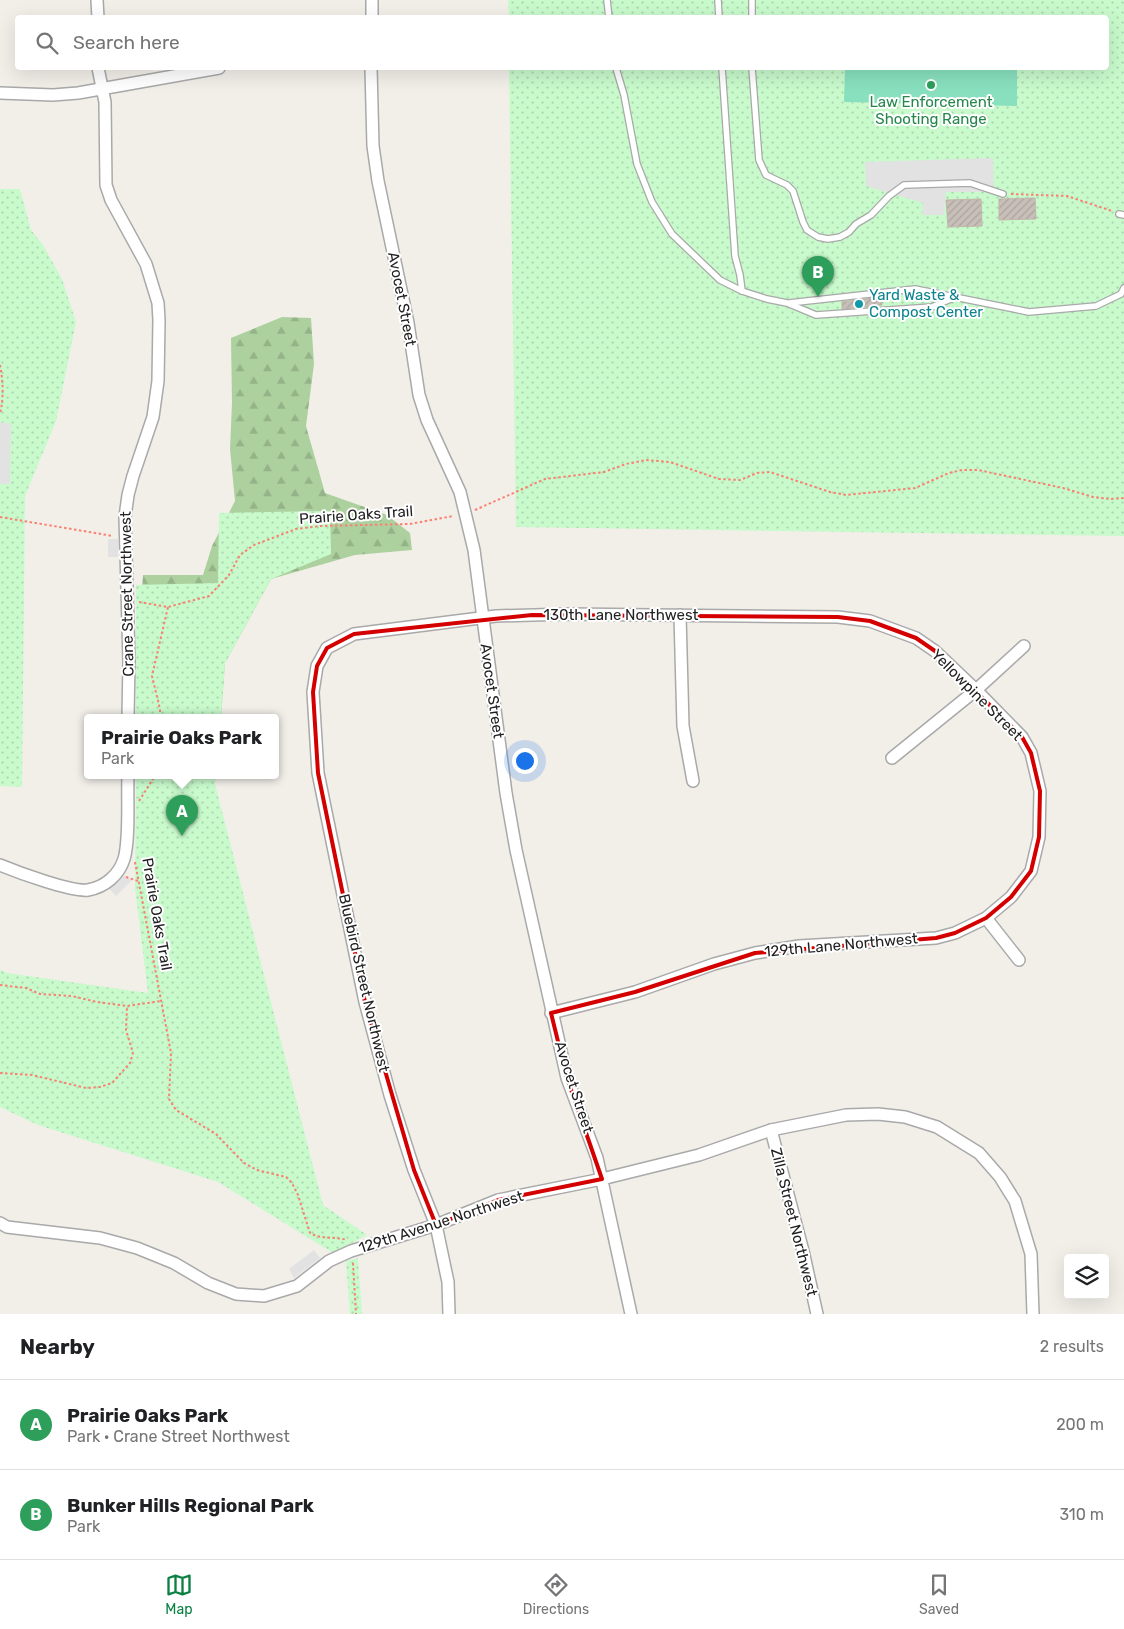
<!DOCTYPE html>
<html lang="en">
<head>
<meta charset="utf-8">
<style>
	body { margin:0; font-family:Rubik,sans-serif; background:#f2f2f2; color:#202124 }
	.controls { position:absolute; right:15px; bottom:15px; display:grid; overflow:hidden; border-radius:5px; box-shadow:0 5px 20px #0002 }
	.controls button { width:45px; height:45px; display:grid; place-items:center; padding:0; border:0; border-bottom:1px solid #e0e0e0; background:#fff; color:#202124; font:25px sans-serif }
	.you { position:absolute; left:524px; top:760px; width:18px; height:18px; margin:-12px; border:4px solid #fff; border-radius:50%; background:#1a73e8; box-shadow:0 0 0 8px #1a73e833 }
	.badge { display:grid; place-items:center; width:32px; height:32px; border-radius:50%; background:#0b8043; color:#fff; font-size:16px; font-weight:700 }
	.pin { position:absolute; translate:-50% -41px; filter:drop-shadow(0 1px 2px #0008) }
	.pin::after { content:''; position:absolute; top:26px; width:18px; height:15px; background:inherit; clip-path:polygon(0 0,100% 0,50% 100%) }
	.popup { position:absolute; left:84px; top:714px; width:195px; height:65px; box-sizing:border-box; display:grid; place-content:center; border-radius:5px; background:#fff; filter:drop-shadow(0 1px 4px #0005); font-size:16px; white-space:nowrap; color:#757577 }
	.popup b { font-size:19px; color:#202124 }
	.popup::after { content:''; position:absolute; left:50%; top:100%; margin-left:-10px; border:10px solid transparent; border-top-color:#fff }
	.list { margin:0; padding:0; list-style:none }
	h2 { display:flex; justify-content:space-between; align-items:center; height:65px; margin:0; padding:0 20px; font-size:21px }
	h2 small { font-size:16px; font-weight:400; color:#757577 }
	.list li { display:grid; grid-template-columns:32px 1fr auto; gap:15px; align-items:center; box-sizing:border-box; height:90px; padding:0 20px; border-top:1px solid #e0e0e0 }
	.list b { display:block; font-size:19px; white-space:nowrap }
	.list p { margin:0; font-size:16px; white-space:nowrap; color:#757577 }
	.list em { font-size:16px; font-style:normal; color:#757577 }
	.icon { flex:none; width:28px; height:28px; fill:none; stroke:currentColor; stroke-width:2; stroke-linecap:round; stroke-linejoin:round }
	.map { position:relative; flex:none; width:1124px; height:1314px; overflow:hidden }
	.search { position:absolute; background:#fff; box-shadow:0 5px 20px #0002; left:15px; right:15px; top:15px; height:55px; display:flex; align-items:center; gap:12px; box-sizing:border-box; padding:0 18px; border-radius:5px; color:#757577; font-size:19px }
	.sheet { height:245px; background:#fff }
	nav { display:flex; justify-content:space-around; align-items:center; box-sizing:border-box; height:70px; border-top:1px solid #e0e0e0; background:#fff; font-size:14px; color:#757577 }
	nav a { display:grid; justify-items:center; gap:2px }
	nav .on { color:#0b8043 }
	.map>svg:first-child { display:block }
	.forest { fill:url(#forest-firs) }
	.park { fill:url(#park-dots) }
	.pitch { fill:#88e0be }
	.parking { fill:#e2e2e2 }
	.building { fill:url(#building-hatch); stroke:#c4b6ab }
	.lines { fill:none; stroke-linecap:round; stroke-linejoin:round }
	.lane-casing { stroke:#a9a9a9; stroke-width:8 }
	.street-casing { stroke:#a9a9a9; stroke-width:14 }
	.path { stroke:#fa8072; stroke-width:2; stroke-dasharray:2.5 2.5; stroke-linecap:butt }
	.lane { stroke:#fff; stroke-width:5.5 }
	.street { stroke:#fff; stroke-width:11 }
	.marked { fill:none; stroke:#d40000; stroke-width:4; stroke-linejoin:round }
	.leisure-dot { fill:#2e9e5b; stroke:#fff; stroke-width:2 }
	.culture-dot { fill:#0f9aa8; stroke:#fff; stroke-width:2 }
	.labels { text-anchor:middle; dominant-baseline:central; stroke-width:4; stroke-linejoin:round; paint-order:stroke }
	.leisure-label { font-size:15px; fill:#27864d; stroke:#fff }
	.culture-label { font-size:15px; fill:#0d838f; stroke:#fff; text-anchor:start }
	.street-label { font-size:15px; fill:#222; stroke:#fff }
</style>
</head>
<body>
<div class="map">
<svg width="1124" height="1314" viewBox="0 0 1124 1314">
	<defs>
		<pattern id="forest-firs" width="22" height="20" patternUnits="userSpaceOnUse" patternTransform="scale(1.25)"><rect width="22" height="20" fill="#add19e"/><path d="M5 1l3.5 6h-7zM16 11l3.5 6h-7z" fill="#95b388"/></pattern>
		<pattern id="park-dots" width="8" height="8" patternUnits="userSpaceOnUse" patternTransform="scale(1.25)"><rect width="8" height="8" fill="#c8facc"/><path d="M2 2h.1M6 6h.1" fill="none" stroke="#acd6af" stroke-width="1.8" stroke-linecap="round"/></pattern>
		<pattern id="building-hatch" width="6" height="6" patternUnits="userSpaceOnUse" patternTransform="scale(1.25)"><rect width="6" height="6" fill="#c7bfb8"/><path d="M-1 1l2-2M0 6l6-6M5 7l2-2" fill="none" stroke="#aba49e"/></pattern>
	</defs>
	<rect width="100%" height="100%" fill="#f2efe9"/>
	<path class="forest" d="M282,317L311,318L314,364L306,426L325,493L387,515L410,533L412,550L355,555L271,579L225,663L221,717H136V680L143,575H203L212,546L235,501L230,449L232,403L231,338Z"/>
	<g class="park">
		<path d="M508,0H1124V536L516,527L509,68H1106V18H509Z"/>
		<path d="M0,189H20L31,230L43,245L62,279L76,322L56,421L25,496L22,787L0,786Z"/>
		<path d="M330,511L331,554L271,579L225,663L221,717H136V585L218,583L219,513Z"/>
		<path d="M136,775H216L215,784L323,1205L367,1235L333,1253L218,1182L38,1125L0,1107V970L7,973L148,993L135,888Z"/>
		<path d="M358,1258L362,1314H350L346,1261Z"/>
	</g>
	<path class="pitch" d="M845,68H1017V106L844,102Z"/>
	<g class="parking">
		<path d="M993,158L994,192H946L944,215H922L923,203L866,186L865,162Z"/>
		<path d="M0,422L11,424L10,484H0Z"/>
		<rect x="108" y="539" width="10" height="18"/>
		<path d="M123,875L132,880L116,896L109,888Z"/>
		<path d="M314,1250L320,1258L294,1278L289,1269Z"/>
	</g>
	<g class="building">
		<path d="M1035,198L1036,219L999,220V199Z"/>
		<path d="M981,199L982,226L948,227L946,200Z"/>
		<path d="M881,297L882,305L842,309V302Z"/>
	</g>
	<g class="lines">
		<g class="lane-casing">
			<g id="lane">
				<path d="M607,0L609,18"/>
				<path d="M718,0L719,18"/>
				<path d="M752,18V0"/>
				<path d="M616,68L624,95L637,164L652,202L672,234L720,280L742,291L767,299L787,303L816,315L932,307L953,298"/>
				<path d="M722,68L735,256L740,275L742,291"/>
				<path d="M752,68L759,160L766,175L787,185L793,191L803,222L807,230L818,237L828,239L840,237L849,232L856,224L871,215L889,196L904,185L970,183L1003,194"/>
				<path d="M1119,214L1124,215"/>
				<path d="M789,303L915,289L1029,312L1096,306L1121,294L1124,288"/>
			</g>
		</g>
		<g class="street-casing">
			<g id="street">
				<path d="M97,0L98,18"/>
				<path d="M372,18V0"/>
				<path d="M98,68L105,102L106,185L111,200L146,264L158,303L159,320L158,381L153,417L133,476L128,495L125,517L129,661L128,717"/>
				<path d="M371,68L373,146L378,181L408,323L419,395L427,420L460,492L474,550L506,793L516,850L567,1078L597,1158L631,1314"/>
				<path d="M0,93L53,95L78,93L219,68"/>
				<path d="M680,615L683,726L693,781"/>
				<path d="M892,758L976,690L1024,646"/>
				<path d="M0,865C17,872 71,892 88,890C105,887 119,875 124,859C130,839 127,797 128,775"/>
				<path d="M986,918L1019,960"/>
				<path d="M771,1130L803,1251L817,1314"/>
				<path d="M0,1223L7,1227L100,1238L137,1248L174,1263L208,1283L236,1294L264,1296L297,1286L329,1261L351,1251L436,1225L498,1200L602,1179L699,1155L771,1130L846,1115L878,1114L905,1117L937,1127L979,1153L1000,1177L1015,1201L1031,1254L1033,1314"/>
				<path d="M449,1314L448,1282L436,1225L414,1170L390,1095L365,1002L318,773L313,692L317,666L327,648L354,634L496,616L568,614L838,617L870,621L916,638L935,651L976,690L1022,737L1031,753L1040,791L1039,837L1031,871L1011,897L986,918L955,933L936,938L799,946L755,953L714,964L635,992L551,1013"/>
			</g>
		</g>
		<g class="path">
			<path d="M1011,194L1067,196L1112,211"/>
			<path d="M0,365C3,381 4,397 0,414"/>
			<path d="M475,510L545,479L604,472L626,464L646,460L670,462L719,479L740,480L757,473L770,472L830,492L846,495L915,488L949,473L962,470H978L1063,488L1093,497L1111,499L1124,498"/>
			<path d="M0,517L113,536"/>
			<path d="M139,602L168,607L209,596L229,575L240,555L254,545L296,529L320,526L410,524L453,516"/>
			<path d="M160,717V709L152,676L168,607"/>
			<path d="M139,801L153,779V775"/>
			<path d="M135,862L171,1053L169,1099L176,1110L216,1134L244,1163L257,1170L286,1177L292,1183L298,1195L310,1233C322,1240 334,1236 347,1240"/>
			<path d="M126,877L138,881"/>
			<path d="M0,985L26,988L40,994L72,996L97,1002L127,1006L161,1001"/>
			<path d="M0,1073L32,1075L86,1088L100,1087L112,1083L130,1063L133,1053L126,1030L127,1006"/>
			<path d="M353,1263L356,1314"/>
		</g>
		<use href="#lane" class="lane"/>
		<use href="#street" class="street"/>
	</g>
	<path class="marked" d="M532,615L838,617L870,621L916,638L935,651L1022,737L1031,753L1040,791L1039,837L1031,871L1011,897L986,918L955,933L936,938L755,953L635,992L551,1013L567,1078L602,1179L498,1200L436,1225L414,1170L365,1002L318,773L313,692L317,666L327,648L354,634Z"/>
	<circle class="leisure-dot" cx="931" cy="85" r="5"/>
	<circle class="culture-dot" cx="859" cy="304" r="5"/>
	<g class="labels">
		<g class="leisure-label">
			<text x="931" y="102">Law Enforcement<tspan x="931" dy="17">Shooting Range</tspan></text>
		</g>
		<g class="culture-label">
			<text x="869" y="295">Yard Waste &amp;<tspan x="869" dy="17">Compost Center</tspan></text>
		</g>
		<g class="street-label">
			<text transform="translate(402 299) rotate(79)">Avocet Street</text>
			<text transform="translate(356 515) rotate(-4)">Prairie Oaks Trail</text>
			<text transform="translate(127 594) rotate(-91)">Crane Street Northwest</text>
			<text x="621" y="615">130th Lane Northwest</text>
			<text transform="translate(492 691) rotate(82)">Avocet Street</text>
			<text transform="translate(977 695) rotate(45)">Yellowpine Street</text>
			<text transform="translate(157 914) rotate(80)">Prairie Oaks Trail</text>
			<text transform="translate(841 945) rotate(-5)">129th Lane Northwest</text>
			<text transform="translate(364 983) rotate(77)">Bluebird Street Northwest</text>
			<text transform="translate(574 1087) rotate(72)">Avocet Street</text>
			<text transform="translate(441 1222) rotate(-18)">129th Avenue Northwest</text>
			<text transform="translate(794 1222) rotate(76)">Zilla Street Northwest</text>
		</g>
	</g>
</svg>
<div class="controls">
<button><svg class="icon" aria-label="layers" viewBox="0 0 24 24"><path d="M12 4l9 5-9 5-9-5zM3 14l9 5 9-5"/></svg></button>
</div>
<div class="you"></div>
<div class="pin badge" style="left:182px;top:836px;background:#2e9e5b">A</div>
<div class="popup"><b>Prairie Oaks Park</b>Park</div>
<div class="pin badge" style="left:818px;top:297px;background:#2e9e5b">B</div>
<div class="search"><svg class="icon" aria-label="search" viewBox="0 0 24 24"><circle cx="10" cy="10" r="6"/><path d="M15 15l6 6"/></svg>Search here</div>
</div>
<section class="sheet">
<h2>Nearby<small>2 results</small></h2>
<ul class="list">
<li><span class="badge" style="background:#2e9e5b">A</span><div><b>Prairie Oaks Park</b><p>Park · Crane Street Northwest</p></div><em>200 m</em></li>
<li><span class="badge" style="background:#2e9e5b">B</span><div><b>Bunker Hills Regional Park</b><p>Park</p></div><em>310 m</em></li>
</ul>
</section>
<nav>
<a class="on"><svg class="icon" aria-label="map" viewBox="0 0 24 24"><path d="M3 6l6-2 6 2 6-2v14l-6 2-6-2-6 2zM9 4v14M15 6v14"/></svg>Map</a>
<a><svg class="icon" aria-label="directions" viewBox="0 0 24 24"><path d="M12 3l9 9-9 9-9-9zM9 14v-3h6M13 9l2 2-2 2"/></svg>Directions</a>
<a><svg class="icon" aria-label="saved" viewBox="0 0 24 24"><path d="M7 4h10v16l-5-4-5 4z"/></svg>Saved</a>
</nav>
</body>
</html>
